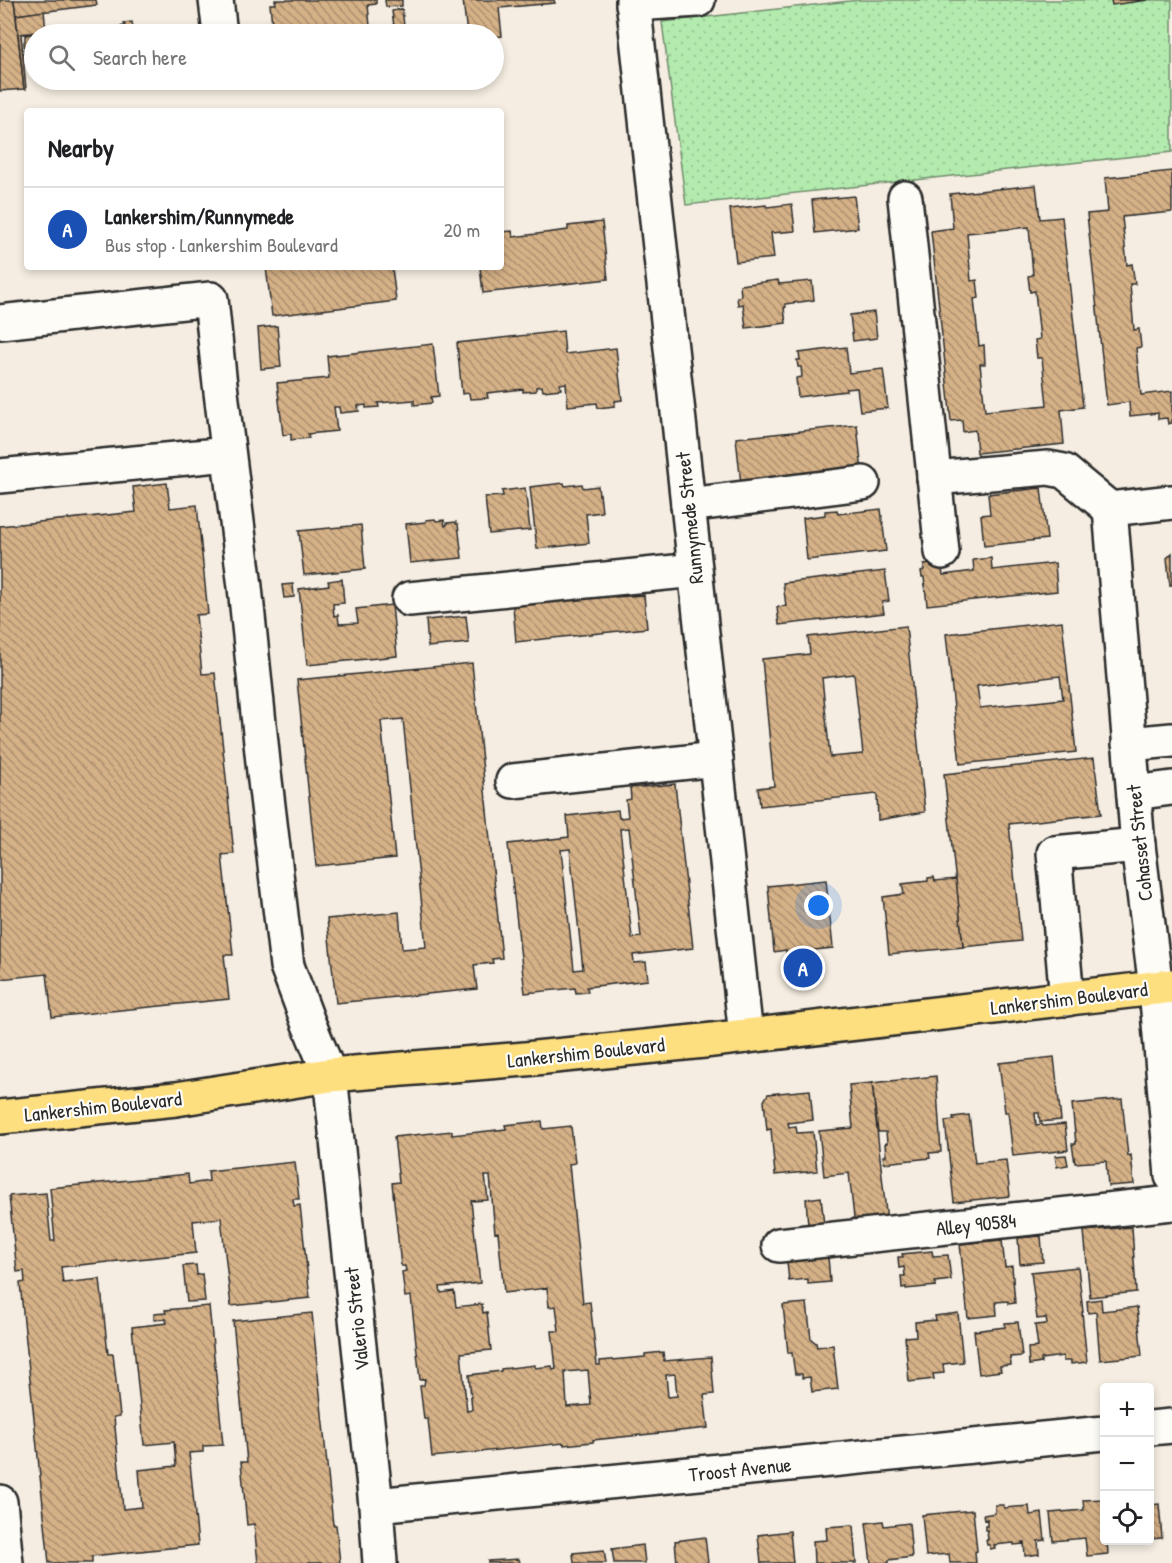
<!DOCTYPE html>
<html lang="en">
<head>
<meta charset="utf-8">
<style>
	body { margin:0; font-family:"Patrick Hand",sans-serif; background:#f2f2f2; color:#202124 }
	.controls { position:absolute; right:18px; bottom:18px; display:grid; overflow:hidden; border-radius:6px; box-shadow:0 3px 9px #0003 }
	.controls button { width:54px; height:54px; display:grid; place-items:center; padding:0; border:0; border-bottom:2px solid #e0e0e0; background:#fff; color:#202124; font:30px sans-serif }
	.you { position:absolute; left:819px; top:906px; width:21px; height:21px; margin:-15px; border:4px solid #fff; border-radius:50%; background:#1a73e8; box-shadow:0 0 0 9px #1a73e833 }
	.badge { display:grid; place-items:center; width:39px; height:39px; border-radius:50%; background:#0f766e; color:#fff; font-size:20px; font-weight:700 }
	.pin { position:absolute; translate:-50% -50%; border:3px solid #fff; box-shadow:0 2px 6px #0006 }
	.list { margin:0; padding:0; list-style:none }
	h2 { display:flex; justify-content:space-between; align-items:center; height:78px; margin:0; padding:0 24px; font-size:26px }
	h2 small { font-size:20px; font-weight:400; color:#757577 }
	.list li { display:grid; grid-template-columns:39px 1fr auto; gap:18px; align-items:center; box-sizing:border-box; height:84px; padding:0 24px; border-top:2px solid #e0e0e0 }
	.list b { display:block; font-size:22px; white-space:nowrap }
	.list p { margin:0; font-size:20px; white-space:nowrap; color:#757577 }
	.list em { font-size:20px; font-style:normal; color:#757577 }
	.icon { flex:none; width:33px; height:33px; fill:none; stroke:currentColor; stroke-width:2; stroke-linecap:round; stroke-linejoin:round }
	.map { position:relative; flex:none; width:1172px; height:1563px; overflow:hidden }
	.search { position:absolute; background:#fff; box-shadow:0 3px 9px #0003; left:24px; top:24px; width:480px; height:66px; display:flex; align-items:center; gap:15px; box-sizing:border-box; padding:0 21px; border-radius:33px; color:#757577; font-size:22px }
	.panel { position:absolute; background:#fff; box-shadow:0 3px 9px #0003; left:24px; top:108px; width:480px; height:162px; border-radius:6px }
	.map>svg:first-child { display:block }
	.green { fill:url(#green-dots); stroke:#6f8b6c; stroke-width:1.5 }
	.building { fill:url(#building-back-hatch); stroke:#2b2b2b; stroke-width:1.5; fill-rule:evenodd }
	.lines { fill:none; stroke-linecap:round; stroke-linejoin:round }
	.minor-casing { stroke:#2b2b2b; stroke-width:38 }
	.major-casing { stroke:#2b2b2b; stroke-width:38 }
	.minor { stroke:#fdfcf7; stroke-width:33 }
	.major { stroke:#fedf80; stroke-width:33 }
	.labels { text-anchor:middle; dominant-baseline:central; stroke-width:4.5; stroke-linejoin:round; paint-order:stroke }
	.street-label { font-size:20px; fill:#2b2b2b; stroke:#fdfcf7 }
</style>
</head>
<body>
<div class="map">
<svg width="1172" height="1563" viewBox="0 0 1172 1563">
	<defs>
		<pattern id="green-dots" width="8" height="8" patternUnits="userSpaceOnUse" patternTransform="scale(1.5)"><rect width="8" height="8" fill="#b3ebae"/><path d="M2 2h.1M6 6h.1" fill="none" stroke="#9aca96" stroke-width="1.8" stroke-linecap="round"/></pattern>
		<pattern id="building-back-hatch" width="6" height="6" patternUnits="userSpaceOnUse" patternTransform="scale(1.5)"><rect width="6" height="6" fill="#d5b187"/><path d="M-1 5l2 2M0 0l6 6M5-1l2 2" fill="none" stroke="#ad906f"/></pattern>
	</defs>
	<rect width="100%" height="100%" fill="#f5ede1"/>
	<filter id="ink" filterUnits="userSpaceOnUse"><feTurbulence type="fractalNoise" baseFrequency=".0167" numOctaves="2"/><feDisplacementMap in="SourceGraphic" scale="12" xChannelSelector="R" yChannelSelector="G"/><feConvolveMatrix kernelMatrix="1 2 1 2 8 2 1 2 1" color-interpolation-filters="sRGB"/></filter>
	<g filter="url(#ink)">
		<path class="green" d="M859,0H1172V152L686,205L662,22Z"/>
		<g class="building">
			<path d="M0,0H14L24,89L0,91Z"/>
			<path d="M14,0H96L97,5L16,15Z"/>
			<path d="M275,0H376V4L368,5L370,26L293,33V34H273L270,4H276Z"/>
			<path d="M385,0H402V6L386,7Z"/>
			<path d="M463,0H554L555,3L499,8L502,36L494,37V34H467Z"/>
			<path d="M1111,0H1148L1112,5Z"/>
			<path d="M402,9L405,34H395L392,11Z"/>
			<path d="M44,11L46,31L21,34L26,89H24L16,15Z"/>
			<path d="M132,22L133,29L150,27L151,34H62V32L85,29L103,27V30L109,29V28L125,26L124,23Z"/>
			<path d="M32,34L34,61H29V54H25L24,42L25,41V35Z"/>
			<path d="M1172,171V212L1122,217L1127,265L1132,264L1135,284H1130L1134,330L1139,329L1141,347L1136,348L1141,395L1172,391V423L1168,424L1167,418L1158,419V413L1130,416L1129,402L1107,405L1087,214L1108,212L1105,178Z"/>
			<path d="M1036,185L1040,219L1062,217L1083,407L1061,410L1064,444L977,453L975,430L963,432L962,420L951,421L931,231L953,228L950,194ZM1029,227L1033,275L1028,276L1030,292L1035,291L1040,339L1035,340L1037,358H1042L1047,405L985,411L980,364H985L984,345L979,346L974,299L979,298L977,280L971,281L967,233Z"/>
			<path d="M854,196L858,228L815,233L812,200Z"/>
			<path d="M792,204L795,231L771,233L774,258L736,262L730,209L766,205L767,207Z"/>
			<path d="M602,222L608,279L483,293L480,267H501V232L512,231L513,237L568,230V226Z"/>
			<path d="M266,267H392L396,301L272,316Z"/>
			<path d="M778,280L779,284L812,281L814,300L785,304L786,307L784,308L786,323L746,328L743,304L738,305L737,297L741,296L740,285Z"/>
			<path d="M874,312L877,338L853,341L850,315Z"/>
			<path d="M277,326L281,367L261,369L258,328Z"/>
			<path d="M563,331L565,354L616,348L622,400L615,401V406L598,408L597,403L568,406L566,383L560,384L561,389L543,391L542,386L536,387V391L523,392V389L487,393L488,398L470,399L469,393L462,394L457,343Z"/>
			<path d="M433,344L439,396L431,397L432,403L414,405V400L378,403L379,407L366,408V405L358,406L359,411L340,413L339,407H334L337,431L308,434L309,438L291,440V434L283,435L277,383L329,378L327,356Z"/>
			<path d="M846,347L849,373L883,369L888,408L860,411L857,388L846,389V391L798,397L796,378L802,377L801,367H798L797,360H800L799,353Z"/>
			<path d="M857,425L862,472L741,484L736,438Z"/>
			<path d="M167,483L170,508L197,505L208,614L196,615L202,674L215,673L234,854L222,855L233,955H224L229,999L52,1017L47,974L0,979V526L136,512L133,487Z"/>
			<path d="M564,483L565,486L582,484L583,488L598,486L599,495L600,494L602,512L586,514L589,543L537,549L530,487Z"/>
			<path d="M525,488L530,530L489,534L485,497L503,496L502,491Z"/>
			<path d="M1041,488L1047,539L984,546L981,515L990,514L988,494Z"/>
			<path d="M881,509L886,551L807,560L803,518L825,515V511L837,510L838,514Z"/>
			<path d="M435,519L436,521L444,520L445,526L447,525V523L456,522V524H458L462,558L410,563L406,524L426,522V520Z"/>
			<path d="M361,525L365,569L304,575L299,531Z"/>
			<path d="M1172,553V585L1170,586L1167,558Z"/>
			<path d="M991,558L992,570L1055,563L1057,591L927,605L924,577H922L921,571L924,570V565L941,563L943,575L974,571L973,560Z"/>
			<path d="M885,571L889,601L882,602L884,613L779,625L777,607L786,606L783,583Z"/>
			<path d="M342,579L344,603L333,604L334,616L338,615L339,624L358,623L356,609L392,605L397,656L307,665L299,589L329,585L328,581Z"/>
			<path d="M293,584L294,597L284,598L282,585Z"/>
			<path d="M616,595V597L644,595L647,628L516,642L513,606Z"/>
			<path d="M466,616L469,643L428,647L426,620Z"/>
			<path d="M1062,621L1076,752L960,764L946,634ZM1060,676L1063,699L980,708L977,686Z"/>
			<path d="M906,626L925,812L878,820L877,794L760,806L758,788L774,786L762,659L810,654L808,637ZM854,674L863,754L830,757L822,678Z"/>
			<path d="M472,663L502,958L492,959L493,963L474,965L477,989L336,1003L327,919L399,912L402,949L426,947L403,719L381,721L395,858L316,866L297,680Z"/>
			<path d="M1094,758L1101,814L1009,824L1021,941L963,947L944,774Z"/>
			<path d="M675,784L693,948L633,955L634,963L646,962L648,980L587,987L588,992L576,993L575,988L525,993L508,844L569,837L567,816L618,810L619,818L628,817L626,800L631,799L630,788ZM629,828L641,937L632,938L620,829ZM570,849L583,969L574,970L561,850Z"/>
			<path d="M934,877L935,881L956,879L963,947L889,954L883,897L904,894L902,884L928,881V878Z"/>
			<path d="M826,880L833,948L786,953V950L774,952L768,886Z"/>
			<path d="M1054,1057L1061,1120L1040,1122L1039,1113H1035L1036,1125L1042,1124L1043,1126L1065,1124L1068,1150L1013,1156L1008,1112H1005L999,1063Z"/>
			<path d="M936,1076L941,1152L929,1153L930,1158L884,1163L883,1156H886L885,1144L887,1143L886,1132H878L872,1083Z"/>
			<path d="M872,1083L887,1222L855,1226L849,1173L824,1176L819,1131L853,1128L849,1085Z"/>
			<path d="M810,1090L813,1120L788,1123L789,1127L796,1126L797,1133L813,1132L817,1171L775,1175L771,1129L767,1130L764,1101L768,1094Z"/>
			<path d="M1122,1099L1128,1156L1131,1155L1134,1184L1108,1186L1106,1161L1075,1163L1072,1144H1076L1072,1104Z"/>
			<path d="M969,1115L975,1163L1006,1160L1010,1196L954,1202L945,1121L954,1120L953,1117Z"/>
			<path d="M542,1121L543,1129L571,1126L575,1163L569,1164L583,1303L590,1302L597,1365H600V1361L645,1357V1354L663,1352L664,1361L711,1357L714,1394L704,1395L708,1428L593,1440V1442L564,1445V1443L432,1457L428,1419H424L420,1386L424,1385L425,1379L420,1380L411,1296L405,1297L402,1272L406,1271L405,1266H401L392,1183L399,1182L394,1137L452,1131V1135L506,1129L505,1125ZM485,1176H490L495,1233L498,1232L504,1293L547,1288L549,1307L556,1306L559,1331H552L556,1369L553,1370L552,1366L535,1368V1365L501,1369V1371L469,1375L472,1410L467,1411L461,1353L491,1350L487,1312L483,1313L482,1304L456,1307L454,1291L441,1293L440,1287L480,1283L471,1201L488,1200ZM588,1370L591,1405L567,1407L565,1372ZM675,1374L677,1396L668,1397L666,1375Z"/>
			<path d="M1066,1155L1068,1165L1057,1167L1055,1156Z"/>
			<path d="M295,1162L299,1199H293L294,1206L300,1205L310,1298L231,1306L221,1218L193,1221L196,1253L61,1267L63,1283L100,1279L108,1354H113L120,1416L114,1417L123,1509L142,1507L139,1470L176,1466L174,1442L144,1445L132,1327L167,1323L166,1319L154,1320V1314L166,1313L165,1310L209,1306L223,1445L203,1446V1452L189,1453L198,1545L92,1556V1563H49L20,1283L25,1282L24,1271L17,1272L9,1196L46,1193L51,1241H55L50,1188L188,1174L189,1184L209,1181L208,1171Z"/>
			<path d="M821,1197L824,1224L808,1225L806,1199Z"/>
			<path d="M1132,1227L1136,1292L1090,1297L1084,1231Z"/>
			<path d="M1041,1236L1043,1262L1020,1264L1018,1238Z"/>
			<path d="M1002,1240L1005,1267L1012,1266L1015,1303L1008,1304V1301L996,1302L997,1315L968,1318L960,1244Z"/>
			<path d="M932,1251L933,1256L948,1255L951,1280L935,1282L936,1286L906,1289V1287L902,1288L901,1276H905L904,1267L899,1268L898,1257H903L902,1254Z"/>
			<path d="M828,1257L830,1282L808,1284V1279L789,1281L787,1262Z"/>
			<path d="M196,1265L197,1275L202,1274L205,1301L187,1302L183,1266Z"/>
			<path d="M1078,1267L1083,1312H1082L1087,1362L1071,1364V1361H1063V1356L1041,1359V1363L1029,1365L1028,1348L1038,1347L1035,1325L1047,1324L1046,1318L1037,1319L1031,1272Z"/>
			<path d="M1101,1299L1102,1311L1137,1307L1142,1356L1100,1360L1096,1312L1088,1313L1087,1301Z"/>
			<path d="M807,1303L811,1339L816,1343L817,1347L833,1345L838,1389L812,1392L810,1377L802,1378V1374H795L792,1353H788L783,1305Z"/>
			<path d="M312,1313L333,1525H336L340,1563H258L254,1524L247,1525L241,1462H247L233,1321Z"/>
			<path d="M958,1313L963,1362L943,1364L944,1373L933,1374L934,1379L909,1382L905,1337L916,1336L915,1322L936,1320L935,1316Z"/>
			<path d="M1018,1322L1022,1356L1010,1357L1011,1365L1000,1366L1001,1371L979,1374L974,1331L1005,1327V1323Z"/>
			<path d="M1104,1499V1540H1107L1108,1554L1087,1556L1085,1538L1053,1541L1050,1513L1084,1510L1083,1500Z"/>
			<path d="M1159,1504L1162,1538L1150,1539V1505Z"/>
			<path d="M995,1505H1004V1508L1029,1506L1030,1515L1042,1513L1045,1540L1038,1541L1039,1554L1025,1556L1024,1542H1022L1023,1544L1014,1545V1543L994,1545L995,1548L990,1549V1545H987L986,1540H988L987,1530H985V1526H987V1519L984,1520L983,1515L995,1513Z"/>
			<path d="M973,1510L977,1551L975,1552L976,1563H950L949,1554L926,1556L922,1515Z"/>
			<path d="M883,1521L884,1526L909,1523L912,1557L889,1560V1563H871L866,1523Z"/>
			<path d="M853,1525L856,1563H814L813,1541L827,1540L826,1527Z"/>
			<path d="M790,1531L793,1563H761L758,1535Z"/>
			<path d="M705,1537L708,1563H677L675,1541Z"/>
			<path d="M643,1545L645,1563H614L612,1549Z"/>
			<path d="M604,1550L606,1563H574L573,1553Z"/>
			<path d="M519,1559L520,1563H488V1561Z"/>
		</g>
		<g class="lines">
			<g class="minor-casing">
				<g id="minor">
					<path d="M216,0L220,34"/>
					<path d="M633,0L746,1036"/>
					<path d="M633,4L698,0"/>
					<path d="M905,198L942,552"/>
					<path d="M0,322L211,299L219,376L245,587L264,772L287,966L308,1022L330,1075L376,1505L380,1563"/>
					<path d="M0,476L228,454"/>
					<path d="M934,478L1048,468L1064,471L1110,509"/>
					<path d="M688,505L863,483"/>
					<path d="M1110,509L1138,845L1156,988L1172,1176"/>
					<path d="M1110,509L1172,502"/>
					<path d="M409,599L695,570"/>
					<path d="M1129,744L1172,740"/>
					<path d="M513,781L716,759"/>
					<path d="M1134,793L1172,788"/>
					<path d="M1067,999L1054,853L1138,845"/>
					<path d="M779,1245L1172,1203"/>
					<path d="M1150,1428L1172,1426"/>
					<path d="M0,1502L6,1563"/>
					<path d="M376,1505L1104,1433"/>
				</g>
			</g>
			<g class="major-casing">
				<path id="major" d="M0,1117L176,1099L330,1075L525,1059L704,1041L1172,986"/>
			</g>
			<use href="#minor" class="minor"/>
			<use href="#major" class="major"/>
		</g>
	</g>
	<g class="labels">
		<g class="street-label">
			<text transform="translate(689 518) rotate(-96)">Runnymede Street</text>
			<text transform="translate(1139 843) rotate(-96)">Cohasset Street</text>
			<text transform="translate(1069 998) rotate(-7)">Lankershim Boulevard</text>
			<text transform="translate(586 1052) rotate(-6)">Lankershim Boulevard</text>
			<text transform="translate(103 1106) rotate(-6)">Lankershim Boulevard</text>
			<text transform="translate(976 1224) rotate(-6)">Alley 90584</text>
			<text transform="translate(356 1319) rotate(-96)">Valerio Street</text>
			<text transform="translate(740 1469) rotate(-6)">Troost Avenue</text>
		</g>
	</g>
</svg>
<div class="controls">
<button>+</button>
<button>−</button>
<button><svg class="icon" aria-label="locate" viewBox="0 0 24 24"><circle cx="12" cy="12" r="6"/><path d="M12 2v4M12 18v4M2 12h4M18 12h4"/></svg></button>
</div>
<div class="you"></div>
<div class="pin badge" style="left:803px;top:968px;background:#1a4fb4">A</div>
<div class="search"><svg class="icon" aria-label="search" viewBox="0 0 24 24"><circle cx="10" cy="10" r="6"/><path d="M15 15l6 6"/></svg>Search here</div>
<section class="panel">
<h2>Nearby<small></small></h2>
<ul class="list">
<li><span class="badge" style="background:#1a4fb4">A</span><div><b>Lankershim/Runnymede</b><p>Bus stop · Lankershim Boulevard</p></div><em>20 m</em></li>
</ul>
</section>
</div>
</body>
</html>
